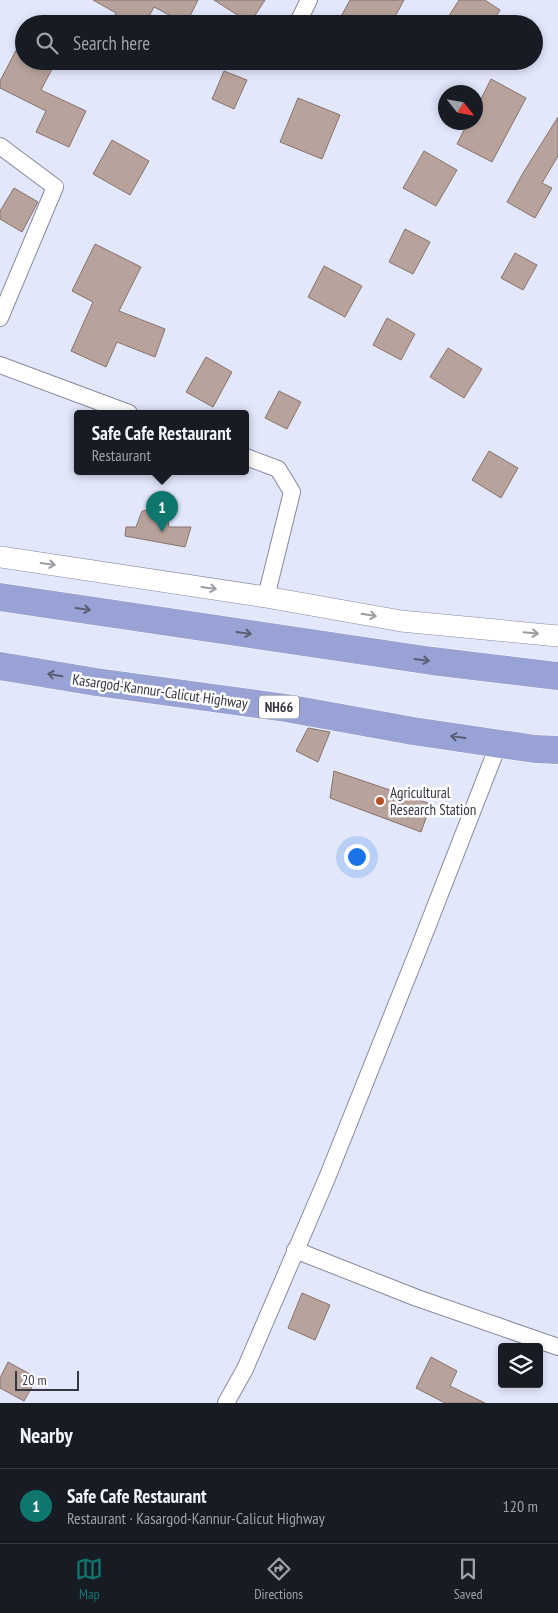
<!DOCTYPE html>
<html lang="en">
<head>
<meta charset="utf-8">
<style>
	body { margin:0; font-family:"PT Sans Narrow",sans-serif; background:#242831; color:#f1f3f6 }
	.controls { position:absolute; right:15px; bottom:15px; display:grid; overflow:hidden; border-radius:5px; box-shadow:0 2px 8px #0003 }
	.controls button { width:45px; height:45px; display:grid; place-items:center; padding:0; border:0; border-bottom:1px solid #363941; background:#171b24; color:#f1f3f6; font:25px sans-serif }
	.compass { position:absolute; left:438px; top:85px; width:45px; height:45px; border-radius:50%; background:#171b24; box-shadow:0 2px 8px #0003; rotate:121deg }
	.scale { position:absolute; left:15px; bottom:12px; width:64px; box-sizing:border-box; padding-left:5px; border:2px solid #363840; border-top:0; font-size:14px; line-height:18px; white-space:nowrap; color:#363840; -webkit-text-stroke:4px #fff; paint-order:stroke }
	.you { position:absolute; left:356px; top:856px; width:18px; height:18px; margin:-12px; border:4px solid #fff; border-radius:50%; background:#1a73e8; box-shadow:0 0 0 8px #1a73e833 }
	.badge { display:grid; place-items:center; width:32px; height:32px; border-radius:50%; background:#0f766e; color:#fff; font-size:16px; font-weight:700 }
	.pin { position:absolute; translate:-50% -41px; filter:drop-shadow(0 1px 2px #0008) }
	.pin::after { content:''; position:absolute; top:26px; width:18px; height:15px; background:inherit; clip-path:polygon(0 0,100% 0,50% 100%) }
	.popup { position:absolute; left:74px; top:410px; width:175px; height:65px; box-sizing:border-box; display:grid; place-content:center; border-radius:5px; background:#171b24; filter:drop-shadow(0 1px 4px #0005); font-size:16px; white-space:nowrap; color:#9ea1a6 }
	.popup b { font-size:19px; color:#f1f3f6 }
	.popup::after { content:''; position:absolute; left:50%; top:100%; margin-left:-10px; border:10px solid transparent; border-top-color:#171b24 }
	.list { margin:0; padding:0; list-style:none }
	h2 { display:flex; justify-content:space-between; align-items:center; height:65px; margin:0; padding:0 20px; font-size:21px }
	h2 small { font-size:16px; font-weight:400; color:#9ea1a6 }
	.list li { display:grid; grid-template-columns:32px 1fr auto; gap:15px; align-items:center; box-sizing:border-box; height:75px; padding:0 20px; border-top:1px solid #363941 }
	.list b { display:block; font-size:19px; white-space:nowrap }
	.list p { margin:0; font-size:16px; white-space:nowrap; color:#9ea1a6 }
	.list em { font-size:16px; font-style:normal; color:#9ea1a6 }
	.icon { flex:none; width:28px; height:28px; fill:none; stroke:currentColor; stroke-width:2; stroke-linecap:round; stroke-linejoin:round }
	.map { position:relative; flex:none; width:558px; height:1403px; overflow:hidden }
	.search { position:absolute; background:#171b24; box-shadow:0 2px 8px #0003; left:15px; right:15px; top:15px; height:55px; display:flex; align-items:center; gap:12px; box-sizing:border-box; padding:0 18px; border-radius:28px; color:#9ea1a6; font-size:19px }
	.sheet { height:140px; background:#171b24 }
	nav { display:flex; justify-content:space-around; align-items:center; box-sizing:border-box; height:70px; border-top:1px solid #363941; background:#171b24; font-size:14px; color:#9ea1a6 }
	nav a { display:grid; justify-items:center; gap:2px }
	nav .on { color:#0f766e }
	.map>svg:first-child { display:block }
	.building { fill:#b8a39c; stroke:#86736b }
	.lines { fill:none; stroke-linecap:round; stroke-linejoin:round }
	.minor-casing { stroke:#85899b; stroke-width:18 }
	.tertiary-casing { stroke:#85899b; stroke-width:22 }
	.trunk-casing { stroke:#fff; stroke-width:29 }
	.minor { stroke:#fff; stroke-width:16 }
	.tertiary { stroke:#fff; stroke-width:21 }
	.trunk { stroke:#98a2d4; stroke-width:28 }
	.oneway { stroke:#9a9ca0 }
	.oneway2 { stroke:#585d74 }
	.poi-dot { fill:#b75125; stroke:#fff; stroke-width:2 }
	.labels { text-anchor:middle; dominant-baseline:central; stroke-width:5; stroke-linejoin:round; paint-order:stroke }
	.shield { fill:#fff; stroke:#727479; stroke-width:1 }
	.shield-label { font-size:14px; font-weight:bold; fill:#363840 }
	.street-label { font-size:15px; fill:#363840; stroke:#fff }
	.poi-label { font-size:15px; fill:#363840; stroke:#fff; text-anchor:start }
</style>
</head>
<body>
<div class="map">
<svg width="558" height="1403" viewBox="0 0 558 1403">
	<rect width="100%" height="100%" fill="#e3e7fb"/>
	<g class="building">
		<path d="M93,0H198L186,24L154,7L145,24H110L116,13Z"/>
		<path d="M214,0H265L250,23Z"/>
		<path d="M350,0H404L391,24H337Z"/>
		<path d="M459,0H485L500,10L492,24H444Z"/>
		<path d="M24,35V61H54L51,66L53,67L41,90L86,111L69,147L36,132L46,111L0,88V81Z"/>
		<path d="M224,71L247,80L234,109L212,99Z"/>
		<path d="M491,79L526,98L492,162L457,144L468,122H476V109Z"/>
		<path d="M298,98L340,115L322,159L280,142Z"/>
		<path d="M558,117V156L542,183L552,188L535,218L507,202L523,173Z"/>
		<path d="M112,140L149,161L130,195L93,174Z"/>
		<path d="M424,151L457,170L436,206L403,188Z"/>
		<path d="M14,188L38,202L22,232L0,219V211Z"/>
		<path d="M405,229L430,242L413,274L389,262Z"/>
		<path d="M95,244L141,267L119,311L165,329L155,357L117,342L106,367L71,351L93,302L72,291Z"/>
		<path d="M515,253L537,265L523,290L501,278Z"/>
		<path d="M324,266L362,286L345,317L308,297Z"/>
		<path d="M387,318L415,334L401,360L373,345Z"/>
		<path d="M448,348L482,369L464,398L430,377Z"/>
		<path d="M206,357L232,372L213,407L186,392Z"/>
		<path d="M279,391L301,402L287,429L265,418Z"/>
		<path d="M489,451L518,468L501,498L472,480Z"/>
		<path d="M167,508L169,527H191L185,547L125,536L126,527H136L142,511Z"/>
		<path d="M308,728L330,732L318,762L296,751Z"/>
		<path d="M334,771L431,804L421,832L330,798Z"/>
		<path d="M302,1293L330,1305L315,1340L288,1328Z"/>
		<path d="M431,1357L457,1371L450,1386L485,1403H445L416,1388Z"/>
		<path d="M8,1362L37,1378L24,1401L0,1388V1378Z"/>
	</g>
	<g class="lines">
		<g class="minor-casing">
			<g id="minor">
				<path d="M297,24L309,0"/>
				<path d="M0,146L55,187L0,318"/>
				<path d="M0,365L129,413"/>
				<path d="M246,457L278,469L292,492L266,597"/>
				<path d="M295,1250L417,1298L558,1347"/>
				<path d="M226,1403L245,1369L327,1178L417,953L499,743"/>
			</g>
		</g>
		<g class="tertiary-casing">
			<path id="tertiary" d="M0,557L266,597L401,621L558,636"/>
		</g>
		<g class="trunk-casing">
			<g id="trunk">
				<path d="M0,597L432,661L558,676"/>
				<path d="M0,666L96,682L286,708L413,731L535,749L558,750"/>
			</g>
		</g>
		<use href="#minor" class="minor"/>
		<use href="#tertiary" class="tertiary"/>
		<use href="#trunk" class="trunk"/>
	</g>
	<defs><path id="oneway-shaft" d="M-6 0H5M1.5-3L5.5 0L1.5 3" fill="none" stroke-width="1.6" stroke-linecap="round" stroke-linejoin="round" transform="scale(1.25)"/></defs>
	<g class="oneway">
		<use href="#oneway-shaft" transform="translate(48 564) rotate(8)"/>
		<use href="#oneway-shaft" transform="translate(209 588) rotate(8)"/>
		<use href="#oneway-shaft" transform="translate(369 615) rotate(10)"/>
		<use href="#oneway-shaft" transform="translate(531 633) rotate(5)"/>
	</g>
	<g class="oneway2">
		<use href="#oneway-shaft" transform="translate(83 609) rotate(8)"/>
		<use href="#oneway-shaft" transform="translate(244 633) rotate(8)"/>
		<use href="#oneway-shaft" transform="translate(422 660) rotate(8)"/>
		<use href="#oneway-shaft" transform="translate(55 675) rotate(-171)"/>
		<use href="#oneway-shaft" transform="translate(458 737) rotate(-172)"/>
	</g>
	<circle class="poi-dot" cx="380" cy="801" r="5"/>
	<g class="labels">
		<rect class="shield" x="259" y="695.5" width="40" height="23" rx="4"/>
		<g class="shield-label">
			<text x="279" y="707">NH66</text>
		</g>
		<g class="street-label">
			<text transform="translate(160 691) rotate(8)">Kasargod-Kannur-Calicut Highway</text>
		</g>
		<g class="poi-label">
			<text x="390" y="792">Agricultural<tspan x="390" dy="17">Research Station</tspan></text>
		</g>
	</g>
</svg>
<div class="controls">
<button><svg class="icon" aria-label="layers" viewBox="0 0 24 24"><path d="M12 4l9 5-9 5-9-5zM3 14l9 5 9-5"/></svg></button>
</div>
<svg class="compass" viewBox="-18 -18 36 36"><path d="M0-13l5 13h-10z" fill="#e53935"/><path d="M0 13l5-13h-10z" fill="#9ea1a6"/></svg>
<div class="scale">20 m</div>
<div class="you"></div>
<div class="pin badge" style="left:162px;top:532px">1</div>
<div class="popup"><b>Safe Cafe Restaurant</b>Restaurant</div>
<div class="search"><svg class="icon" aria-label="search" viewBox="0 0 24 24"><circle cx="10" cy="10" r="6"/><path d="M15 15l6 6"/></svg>Search here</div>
</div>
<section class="sheet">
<h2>Nearby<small></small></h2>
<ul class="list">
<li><span class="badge">1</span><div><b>Safe Cafe Restaurant</b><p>Restaurant · Kasargod-Kannur-Calicut Highway</p></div><em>120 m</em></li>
</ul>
</section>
<nav>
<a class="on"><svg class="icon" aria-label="map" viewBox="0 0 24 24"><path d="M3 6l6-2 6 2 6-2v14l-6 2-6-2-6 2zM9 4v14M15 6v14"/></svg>Map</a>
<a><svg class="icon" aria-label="directions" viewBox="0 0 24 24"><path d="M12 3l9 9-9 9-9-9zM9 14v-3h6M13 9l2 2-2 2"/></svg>Directions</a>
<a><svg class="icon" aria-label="saved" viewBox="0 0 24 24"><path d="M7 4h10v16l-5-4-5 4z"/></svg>Saved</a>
</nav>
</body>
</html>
